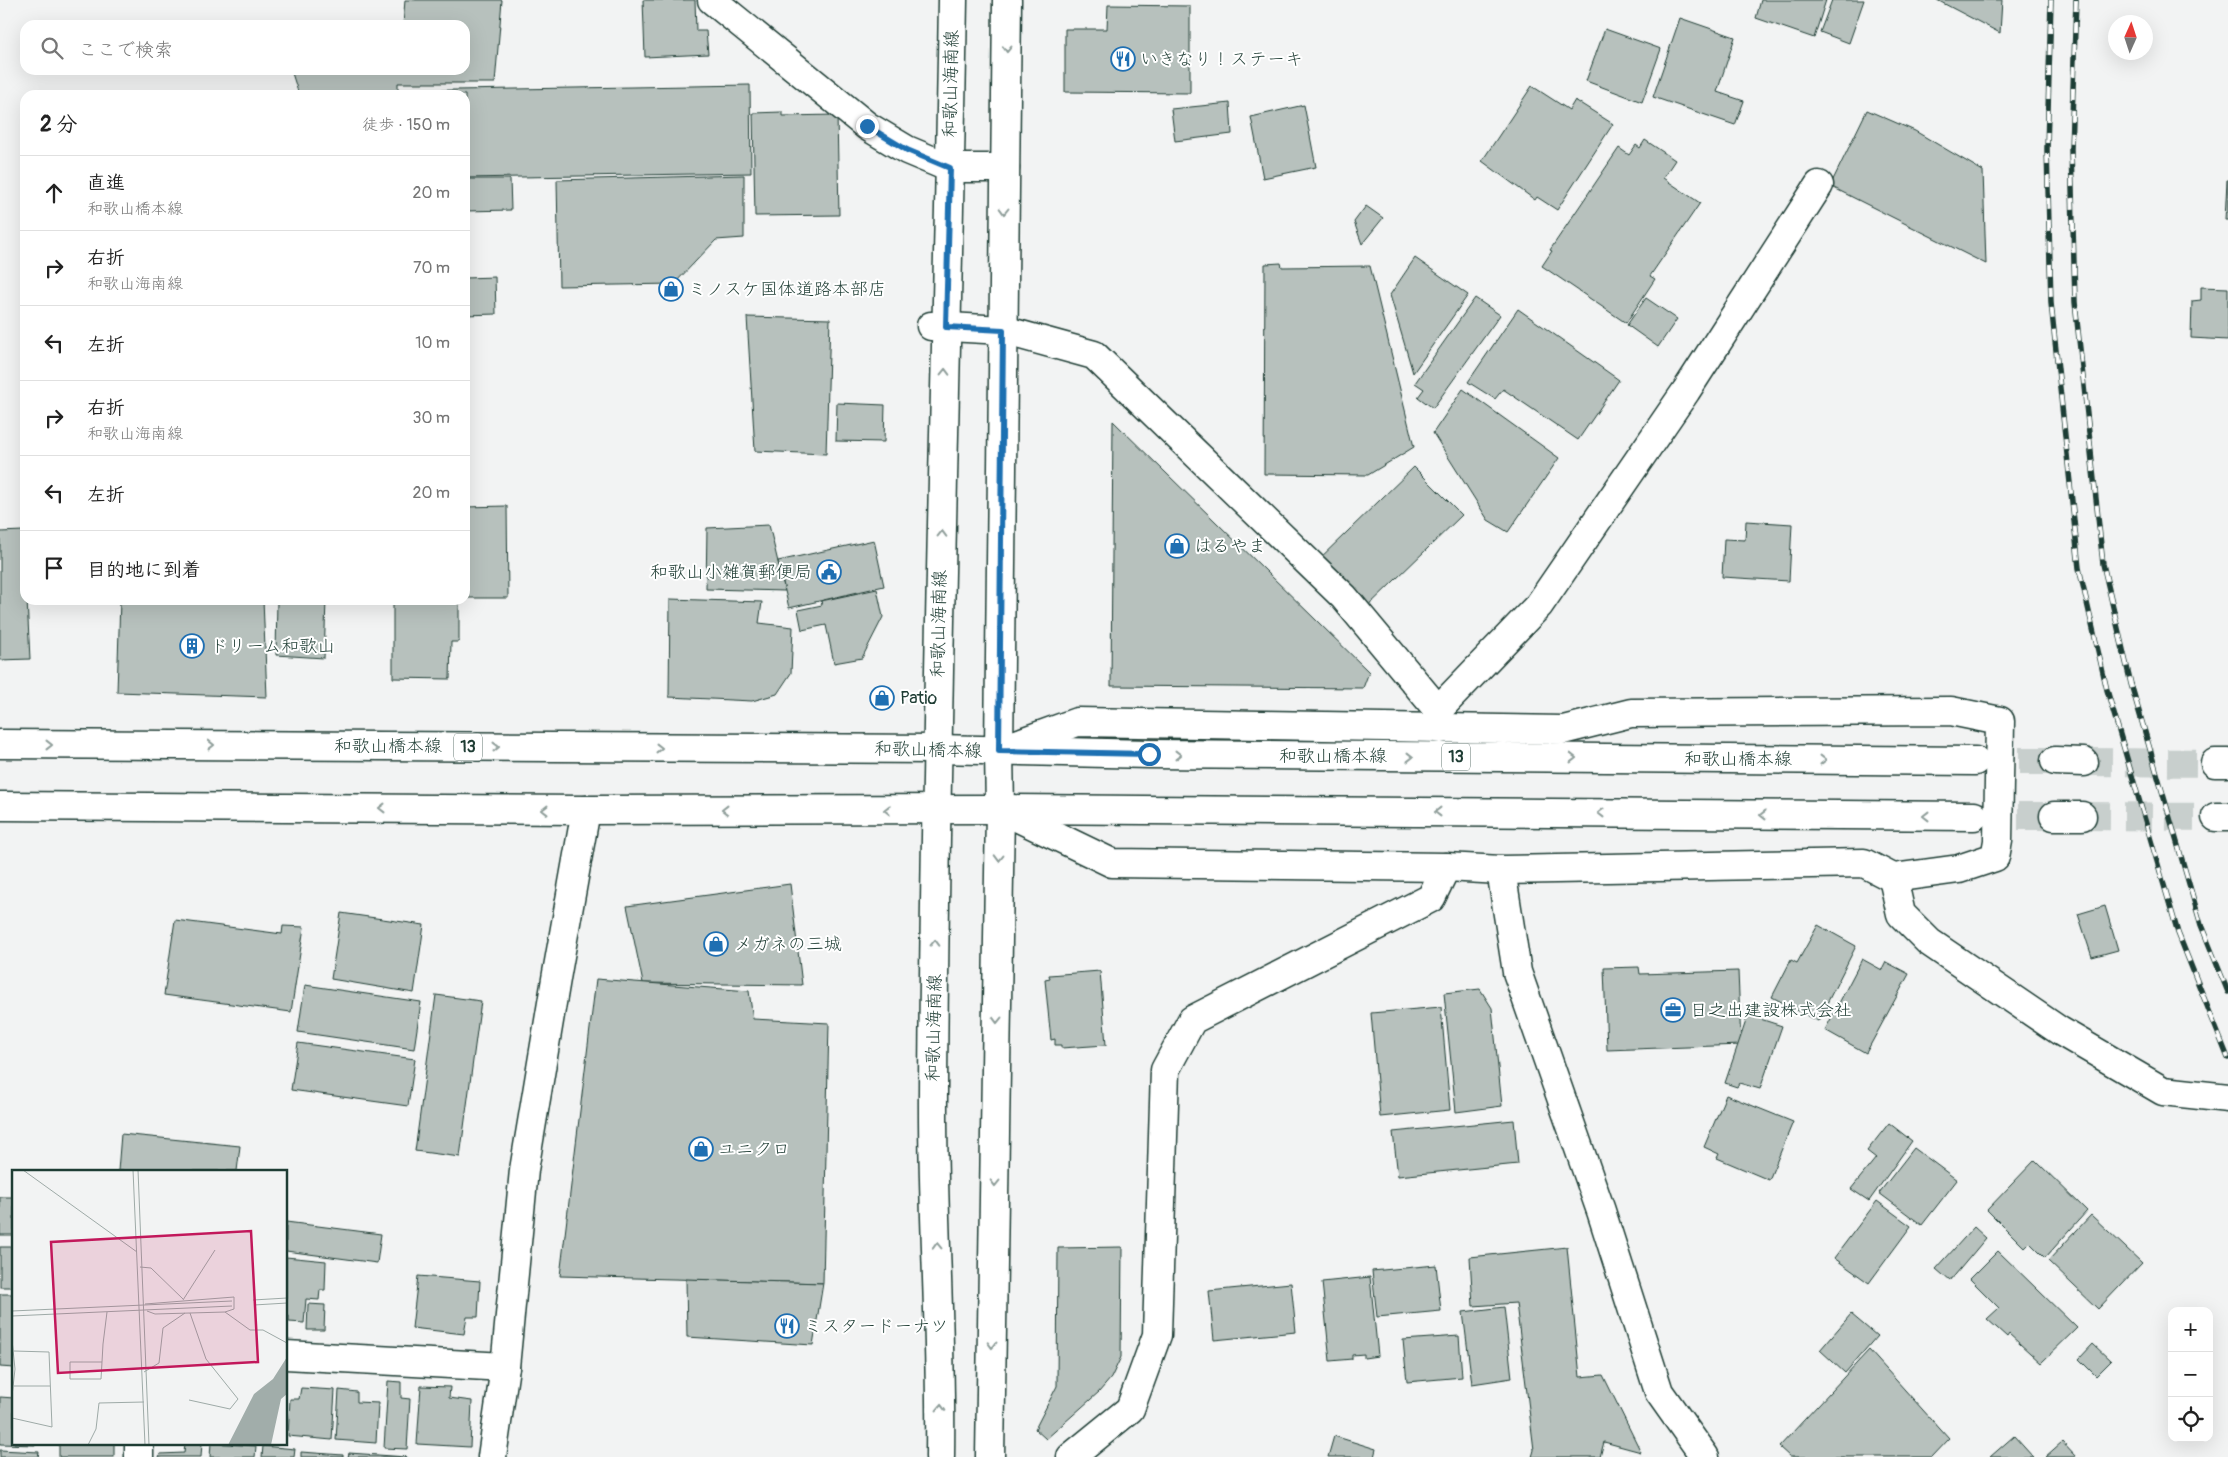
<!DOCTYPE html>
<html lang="ja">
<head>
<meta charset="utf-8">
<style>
	body { margin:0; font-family:Pangolin,"Klee One",sans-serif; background:#f6f6f6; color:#222 }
	.controls { position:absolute; right:15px; bottom:15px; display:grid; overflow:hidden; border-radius:10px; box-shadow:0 5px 20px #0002 }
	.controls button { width:45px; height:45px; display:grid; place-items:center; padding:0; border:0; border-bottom:1px solid #e0e0e0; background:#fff; color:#222; font:25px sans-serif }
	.compass { position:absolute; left:2108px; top:15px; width:45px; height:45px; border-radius:50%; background:#fff; box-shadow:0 5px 20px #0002; rotate:3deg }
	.stop { position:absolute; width:15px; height:15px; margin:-11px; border:4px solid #1f6fb2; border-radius:50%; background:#fff }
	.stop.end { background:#1f6fb2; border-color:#fff; box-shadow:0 1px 5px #0008 }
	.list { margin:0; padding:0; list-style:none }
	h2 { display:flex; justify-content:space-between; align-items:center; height:65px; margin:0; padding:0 20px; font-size:21px }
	h2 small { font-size:16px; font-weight:400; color:#767676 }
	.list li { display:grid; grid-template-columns:32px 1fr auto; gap:15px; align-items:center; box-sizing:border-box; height:75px; padding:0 20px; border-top:1px solid #e0e0e0 }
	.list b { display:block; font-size:19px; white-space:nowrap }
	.list p { margin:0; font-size:16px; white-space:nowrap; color:#767676 }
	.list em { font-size:16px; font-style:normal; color:#767676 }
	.icon { flex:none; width:28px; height:28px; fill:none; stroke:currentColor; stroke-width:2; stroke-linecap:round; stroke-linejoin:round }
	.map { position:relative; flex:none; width:2228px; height:1457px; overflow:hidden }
	.search { position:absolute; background:#fff; box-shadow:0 5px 20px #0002; left:20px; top:20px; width:450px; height:55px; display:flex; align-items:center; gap:12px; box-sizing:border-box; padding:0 18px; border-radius:15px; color:#767676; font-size:19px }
	.panel { position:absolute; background:#fff; box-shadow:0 5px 20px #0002; left:20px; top:90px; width:450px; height:515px; border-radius:15px }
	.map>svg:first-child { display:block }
	.building { fill:#b7c1bd; stroke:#1f3d34 }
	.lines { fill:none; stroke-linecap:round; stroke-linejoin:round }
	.major-tunnel { stroke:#c8cfcd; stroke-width:28; stroke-dasharray:28 14; stroke-linecap:butt }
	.minor-casing { stroke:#1f3d34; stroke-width:31 }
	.major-casing { stroke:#1f3d34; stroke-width:31 }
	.minor { stroke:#fff; stroke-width:28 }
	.major { stroke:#fff; stroke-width:28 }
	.rail-casing { stroke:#1f3d34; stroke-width:5.5 }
	.rail { stroke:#fff; stroke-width:4; stroke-dasharray:11; stroke-linecap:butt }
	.oneway { stroke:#8f9e9a }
	.route { stroke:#1f6fb2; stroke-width:6 }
	.labels { text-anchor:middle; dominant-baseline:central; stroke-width:4; stroke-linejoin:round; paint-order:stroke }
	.shield { fill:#fff; stroke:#627771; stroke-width:1 }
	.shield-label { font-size:16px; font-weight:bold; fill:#1f3d34 }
	.poi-label { font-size:18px; fill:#1f3d34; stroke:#fff; text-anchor:start }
	.street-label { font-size:18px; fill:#1f3d34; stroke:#fff }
	.inset-road { fill:none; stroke:#9eaaa7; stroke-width:1 }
	.view { fill:#c2185b; fill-opacity:0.15; stroke:#c2185b; stroke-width:2.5 }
	.inset-edge { fill:none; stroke:#1f3d34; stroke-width:2.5 }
</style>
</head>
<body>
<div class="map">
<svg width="2228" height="1457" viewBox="0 0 2228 1457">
	<rect width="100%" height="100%" fill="#f2f3f3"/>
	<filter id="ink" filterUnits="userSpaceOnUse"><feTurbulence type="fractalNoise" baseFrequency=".02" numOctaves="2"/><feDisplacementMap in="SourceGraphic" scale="10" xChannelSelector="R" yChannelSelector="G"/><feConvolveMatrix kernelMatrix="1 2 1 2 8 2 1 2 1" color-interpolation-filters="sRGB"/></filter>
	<g filter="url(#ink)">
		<g class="building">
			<path d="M405,0H502L495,83H398V91L750,85L751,173L465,178V95H299L291,70H465V25H403Z"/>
			<path d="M643,0H695L696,31H706L708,54L645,57Z"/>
			<path d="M1761,0H1826L1814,38L1756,18Z"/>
			<path d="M1832,0H1864L1849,43L1820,32Z"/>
			<path d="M1937,0H2002L2000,33Z"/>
			<path d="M1108,5L1190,6V93L1065,92V29H1107Z"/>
			<path d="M1680,18L1735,37L1717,92L1744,101L1735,125L1653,97Z"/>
			<path d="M1605,29L1661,49L1642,102L1586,81Z"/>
			<path d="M1532,86L1569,110L1575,100L1613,124L1557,210L1537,197L1535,200L1482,161Z"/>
			<path d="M1230,103L1232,134L1175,141L1171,109Z"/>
			<path d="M1304,105L1316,167L1263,178L1251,117Z"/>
			<path d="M1867,110L1915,131L1983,171L1986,264L1830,186Z"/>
			<path d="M782,112V116L837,115L839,215L755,216L753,113Z"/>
			<path d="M1645,140L1675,160L1663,178L1700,203L1650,276L1655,279L1626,323L1542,266L1552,251L1550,250L1619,148L1629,155L1636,145L1640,148Z"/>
			<path d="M744,175V238L716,240L674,284L559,286L557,180Z"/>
			<path d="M465,179H510L511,210L465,211Z"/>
			<path d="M2227,180H2228V220H2225Z"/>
			<path d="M1366,206L1383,218L1362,244L1354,222Z"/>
			<path d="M1415,258L1468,295L1413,373L1390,295Z"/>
			<path d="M1281,263L1282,267L1370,266L1414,447L1368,475L1264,474L1265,264Z"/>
			<path d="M495,277L496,314L465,315V278Z"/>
			<path d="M2201,287L2228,288V340L2191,338L2192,301L2201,300Z"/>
			<path d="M1475,298L1500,315L1433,408L1418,397L1424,389L1415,383Z"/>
			<path d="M1646,298L1677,319L1658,347L1627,325Z"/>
			<path d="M1518,309L1619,380L1578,440L1503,389L1495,399L1468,382Z"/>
			<path d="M747,317L830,319L826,454L755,451Z"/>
			<path d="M1463,389L1559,458L1508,532L1488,520L1433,433Z"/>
			<path d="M837,403L885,405L884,442L836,441Z"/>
			<path d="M1113,421L1369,672L1363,688L1111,686Z"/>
			<path d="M1414,467L1462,515L1361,613L1314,564Z"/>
			<path d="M507,506L508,598H465V507Z"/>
			<path d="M1746,521L1792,524L1789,581L1722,577L1724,539L1745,540Z"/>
			<path d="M769,525L785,591L706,589L707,528Z"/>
			<path d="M23,531L25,600H27L30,659L0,660V532Z"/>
			<path d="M874,540L884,586L789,608L778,561Z"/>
			<path d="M877,589L883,617L862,658L834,663L826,625L802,630L798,610L822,605L821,601Z"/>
			<path d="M670,599L762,602L759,623L793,627L791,673L777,694L752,701L669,697Z"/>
			<path d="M120,600H263L267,697L117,692Z"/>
			<path d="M277,600H326L324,658L276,655Z"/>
			<path d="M393,600H459V642H451L450,679L393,678Z"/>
			<path d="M790,884L802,985L643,983L627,906Z"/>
			<path d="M2105,906L2118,950L2092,957L2078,914Z"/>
			<path d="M341,913L424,925L414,993L331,979Z"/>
			<path d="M175,920L282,934L283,926L304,927L291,1012L164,995Z"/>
			<path d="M1818,925L1856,946L1818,1021L1772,997L1791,960L1797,963Z"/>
			<path d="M1862,959L1882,970L1886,962L1909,974L1866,1053L1825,1030Z"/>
			<path d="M1639,967L1640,974L1738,971L1741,1045L1607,1050L1604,968Z"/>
			<path d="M1100,971L1106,1045L1061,1048V1045H1055V1039L1051,1040L1045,980L1050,979L1049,975Z"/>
			<path d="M596,979L749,991L753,1019L829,1023L823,1283L560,1276Z"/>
			<path d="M305,985L421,1002L414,1049L298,1032Z"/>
			<path d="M1480,989L1492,1008L1502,1106L1456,1112L1444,993Z"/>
			<path d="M436,995L481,1001L460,1157L415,1151Z"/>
			<path d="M1441,1007L1450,1110L1380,1117L1371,1013Z"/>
			<path d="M1748,1015L1782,1026L1760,1089L1739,1083L1737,1087L1725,1083Z"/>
			<path d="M298,1043L415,1059L408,1106L291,1090Z"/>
			<path d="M1726,1095L1793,1122L1769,1180L1717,1158L1719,1154L1704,1147Z"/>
			<path d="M1514,1120L1518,1164L1398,1176L1393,1132Z"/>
			<path d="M1889,1123L1912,1141L1869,1201L1851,1189L1876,1158L1867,1151Z"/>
			<path d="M121,1134L240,1146L237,1171H118Z"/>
			<path d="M1914,1148L1957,1180L1922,1225L1879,1193Z"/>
			<path d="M2035,1160L2087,1211L2045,1258L2030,1243L2025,1248L1987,1210Z"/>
			<rect x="0" y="1197" width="14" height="38"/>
			<path d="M1877,1201L1911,1226L1869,1283L1834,1258Z"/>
			<path d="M2091,1215L2142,1263L2098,1309L2048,1261Z"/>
			<path d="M286,1222L381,1234L377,1263L286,1251Z"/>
			<path d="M1974,1227L1986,1238L1950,1281L1936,1269Z"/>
			<rect x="0" y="1247" width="14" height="40"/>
			<path d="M1122,1247L1121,1357L1111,1378L1099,1392L1046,1439L1035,1429L1057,1386L1058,1248Z"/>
			<path d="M1567,1247L1580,1377L1603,1375L1641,1452L1604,1442L1600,1457H1532L1534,1450L1516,1303L1473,1306L1470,1257Z"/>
			<path d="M1998,1251L2077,1328L2041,1363L2009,1334L2007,1337L1987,1319L1999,1308L1970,1279Z"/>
			<path d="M286,1257L326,1261L325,1290H320L319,1300L306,1299L304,1323L289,1322V1316L286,1315Z"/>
			<path d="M1436,1265L1441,1311L1377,1317L1372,1271Z"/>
			<path d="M418,1276L480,1281L478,1317H467L464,1334L412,1328Z"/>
			<path d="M1370,1277L1378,1356L1364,1358V1354L1352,1355V1359L1330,1361L1322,1282Z"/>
			<path d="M686,1279L823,1283L813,1345L687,1337Z"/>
			<path d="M1291,1283L1296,1332L1214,1340L1209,1291Z"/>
			<path d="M0,1294H14V1368L0,1367Z"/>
			<path d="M308,1304L325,1305L324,1330H307Z"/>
			<path d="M1504,1307L1512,1378L1472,1384L1463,1312Z"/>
			<path d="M1851,1314L1877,1336L1845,1373L1820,1350Z"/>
			<path d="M1459,1336L1462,1377L1407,1382L1403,1340Z"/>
			<path d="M2093,1344L2111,1361L2096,1376L2079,1359Z"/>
			<path d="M1869,1350L1949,1439L1932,1457H1790L1779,1447Z"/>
			<path d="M388,1381L401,1382V1398L410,1399L407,1449L384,1448Z"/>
			<path d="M421,1386L450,1387L449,1398L472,1401L470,1447L417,1444Z"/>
			<path d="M301,1388L335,1390L332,1440L288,1436L290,1399H299Z"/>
			<path d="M339,1390L357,1392V1402L378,1403L376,1443L336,1440Z"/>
			<path d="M0,1397L14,1398V1443H36V1445L0,1444Z"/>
			<path d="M1334,1436L1376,1449L1374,1457H1328Z"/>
			<path d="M2014,1436L2033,1457H1990Z"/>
			<path d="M2062,1442L2076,1457H2045Z"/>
			<rect x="59" y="1443" width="55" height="14"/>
			<path d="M185,1443H202L201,1457H159L160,1454L184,1453Z"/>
			<path d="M211,1443L256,1446L255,1457H210Z"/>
			<path d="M263,1446L295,1449L294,1457H262Z"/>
			<path d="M0,1450L39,1452L38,1457H0Z"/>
			<path d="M301,1452L343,1455V1457H301Z"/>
			<path d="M349,1453L407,1457H348Z"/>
		</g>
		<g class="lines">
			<g class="major-tunnel">
				<path d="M1977,761H2055"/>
				<path d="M2084,762L2215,763"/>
				<path d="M1976,816H2054"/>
				<path d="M2082,816L2216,817"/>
			</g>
			<g class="minor-casing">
				<g id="minor">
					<path d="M712,0L867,126L907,150L950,168H1005"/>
					<path d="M931,326L1003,330L1094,355L1344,597L1438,710"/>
					<path d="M1440,729L1438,710L1539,605L1686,391L1819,185"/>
					<path d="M1000,750L1077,722L1563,730L1631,713L1951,711L2000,721L1998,841L1995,857L1959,869L1893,878L1864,863L1501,870L1446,867L1112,863L1000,809"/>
					<path d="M1501,870L1517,972L1601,1211L1659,1392L1705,1457"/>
					<path d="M1893,878L1901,914L1929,942L2060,1031L2163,1091L2228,1098"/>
					<path d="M286,1355L505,1367"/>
					<path d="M139,1457V1443"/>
					<path d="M492,1457L505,1367L524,1170L557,973L586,810"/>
					<path d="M1071,1457L1130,1409L1157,1335L1165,1070L1192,1020L1431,898L1446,867"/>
				</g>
			</g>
			<g class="major-casing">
				<g id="major">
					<path d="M0,744L937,749L1149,754L1975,761"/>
					<path d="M2055,761L2084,762"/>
					<path d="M2215,763H2228"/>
					<path d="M0,806L586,810L1000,809L1974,816"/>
					<path d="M2054,816H2082"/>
					<path d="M2216,817H2228"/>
					<path d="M940,1457C942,1335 932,1213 933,1091C935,727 947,364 953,0"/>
					<path d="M990,1457L1000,809L999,751L1007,0"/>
				</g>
			</g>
			<use href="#minor" class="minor"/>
			<use href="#major" class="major"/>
			<g class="rail-casing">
				<g id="rail">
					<path d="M2051,0L2047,149L2051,303L2079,568L2107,690L2178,933L2228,1058"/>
					<path d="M2076,0L2071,149L2075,302L2103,564L2131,684L2201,925L2228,992"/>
				</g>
			</g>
			<use href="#rail" class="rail"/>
		</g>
		<defs><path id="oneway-chevron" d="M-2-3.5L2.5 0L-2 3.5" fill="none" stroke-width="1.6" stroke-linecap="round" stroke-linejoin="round" transform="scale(1.25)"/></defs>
		<g class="oneway">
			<use href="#oneway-chevron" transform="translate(1007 49) rotate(91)"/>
			<use href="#oneway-chevron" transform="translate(1004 211) rotate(91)"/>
			<use href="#oneway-chevron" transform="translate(945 372) rotate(-89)"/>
			<use href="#oneway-chevron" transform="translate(942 534) rotate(-89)"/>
			<use href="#oneway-chevron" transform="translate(49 745)"/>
			<use href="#oneway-chevron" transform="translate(211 745)"/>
			<use href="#oneway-chevron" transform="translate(496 747)"/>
			<use href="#oneway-chevron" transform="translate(659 748)"/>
			<use href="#oneway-chevron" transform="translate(1178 755)"/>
			<use href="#oneway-chevron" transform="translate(1410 757)"/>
			<use href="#oneway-chevron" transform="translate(1573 758)"/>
			<use href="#oneway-chevron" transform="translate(1823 760)"/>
			<use href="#oneway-chevron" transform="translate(382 808) rotate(-180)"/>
			<use href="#oneway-chevron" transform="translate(545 810) rotate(-180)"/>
			<use href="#oneway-chevron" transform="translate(725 810) rotate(-180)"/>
			<use href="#oneway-chevron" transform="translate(887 810) rotate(-180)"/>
			<use href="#oneway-chevron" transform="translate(1438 812) rotate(-180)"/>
			<use href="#oneway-chevron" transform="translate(1601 813) rotate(-180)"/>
			<use href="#oneway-chevron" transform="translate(1763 815) rotate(-180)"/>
			<use href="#oneway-chevron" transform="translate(1926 816) rotate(-180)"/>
			<use href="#oneway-chevron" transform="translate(999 858) rotate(91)"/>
			<use href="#oneway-chevron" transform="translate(935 943) rotate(-89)"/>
			<use href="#oneway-chevron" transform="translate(997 1020) rotate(91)"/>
			<use href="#oneway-chevron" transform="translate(995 1183) rotate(91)"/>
			<use href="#oneway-chevron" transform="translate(937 1246) rotate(-92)"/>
			<use href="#oneway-chevron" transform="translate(992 1345) rotate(91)"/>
			<use href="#oneway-chevron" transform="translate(941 1408) rotate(-89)"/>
		</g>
	</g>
	<g class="lines" filter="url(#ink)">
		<path class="route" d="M867,126L907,150L950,168L946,327L1003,330L999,751L1149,754"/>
	</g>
	<defs>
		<g id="restaurant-ring" transform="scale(1.25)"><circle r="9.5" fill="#fff" stroke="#1f6fb2" stroke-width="1.5"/><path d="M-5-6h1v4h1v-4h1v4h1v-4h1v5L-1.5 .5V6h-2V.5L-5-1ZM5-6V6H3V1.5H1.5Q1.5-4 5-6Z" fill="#1f6fb2"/></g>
		<g id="shop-ring" transform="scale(1.25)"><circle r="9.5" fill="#fff" stroke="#1f6fb2" stroke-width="1.5"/><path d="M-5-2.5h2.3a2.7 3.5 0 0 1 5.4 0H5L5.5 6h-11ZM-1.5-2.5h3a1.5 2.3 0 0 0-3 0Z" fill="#1f6fb2"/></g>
		<g id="civic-ring" transform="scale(1.25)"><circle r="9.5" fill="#fff" stroke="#1f6fb2" stroke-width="1.5"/><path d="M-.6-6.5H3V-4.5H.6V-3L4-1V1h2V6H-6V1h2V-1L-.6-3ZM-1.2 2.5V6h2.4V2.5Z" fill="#1f6fb2"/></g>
		<g id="building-ring" transform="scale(1.25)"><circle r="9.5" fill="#fff" stroke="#1f6fb2" stroke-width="1.5"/><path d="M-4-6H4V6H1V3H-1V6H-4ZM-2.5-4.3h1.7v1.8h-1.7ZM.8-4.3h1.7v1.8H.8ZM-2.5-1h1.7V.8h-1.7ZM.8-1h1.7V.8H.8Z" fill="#1f6fb2"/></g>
		<g id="office-ring" transform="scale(1.25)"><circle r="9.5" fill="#fff" stroke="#1f6fb2" stroke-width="1.5"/><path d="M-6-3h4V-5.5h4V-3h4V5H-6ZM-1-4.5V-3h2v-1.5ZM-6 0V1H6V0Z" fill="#1f6fb2"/></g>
	</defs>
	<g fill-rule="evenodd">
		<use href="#restaurant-ring" x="1123" y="59"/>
		<use href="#shop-ring" x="671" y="289"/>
		<use href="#shop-ring" x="1177" y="546"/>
		<use href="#civic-ring" x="829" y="572"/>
		<use href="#building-ring" x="192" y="646"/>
		<use href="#shop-ring" x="882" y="698"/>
		<use href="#shop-ring" x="716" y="944"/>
		<use href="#office-ring" x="1673" y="1010"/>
		<use href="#shop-ring" x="701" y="1149"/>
		<use href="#restaurant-ring" x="787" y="1326"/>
	</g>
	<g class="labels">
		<g class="shield">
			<rect x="454" y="733.5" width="28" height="27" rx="4"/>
			<rect x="1442" y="743.5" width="28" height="27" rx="4"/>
		</g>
		<g class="shield-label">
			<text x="468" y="747">13</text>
			<text x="1456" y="757">13</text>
		</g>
		<g class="poi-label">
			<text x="1140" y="59">いきなり！ステーキ</text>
			<text x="688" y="289">ミノスケ国体道路本部店</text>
			<text x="1194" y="546">はるやま</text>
			<text x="812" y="572" text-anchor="end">和歌山小雑賀郵便局</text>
			<text x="210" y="646">ドリーム和歌山</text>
			<text x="900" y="698">Patio</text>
			<text x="734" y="944">メガネの三城</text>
			<text x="1690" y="1010">日之出建設株式会社</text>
			<text x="718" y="1149">ユニクロ</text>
			<text x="804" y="1326">ミスタードーナツ</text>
		</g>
		<g class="street-label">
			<text transform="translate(951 84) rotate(-89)">和歌山海南線</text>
			<text transform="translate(939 624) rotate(-89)">和歌山海南線</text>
			<text x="388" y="746">和歌山橋本線</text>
			<text transform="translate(928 750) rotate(1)">和歌山橋本線</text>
			<text x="1333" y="756">和歌山橋本線</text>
			<text x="1738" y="759">和歌山橋本線</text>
			<text transform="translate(934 1028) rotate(-89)">和歌山海南線</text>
		</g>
	</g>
	<g transform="translate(12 1170)">
		<rect width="275" height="275" fill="#f2f3f3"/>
		<path d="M275,187V224L269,229L259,275H216L242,224L261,209Z" fill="#a1adaa"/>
		<path class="inset-road" d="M11,0L125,82M121,0L133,275M126,0L137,275M128,97L139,98L171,129M171,130L203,80M241,130L275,128M133,134L222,127V139L213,142L143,144L135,141M242,135L275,133M0,141L220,131M213,142L238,160H251L275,173M0,146L220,136M0,170L3,199L0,226M90,192H58V209H89L90,192L91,174L95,142M132,202L147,193L151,158L173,143M2,216H38M177,230L218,239L226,229L194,189L178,143M0,248L40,257L37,182L2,181M76,275L84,259L87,233L132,232"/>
		<path class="view" d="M239,61L246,192L46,203L39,72Z"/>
		<rect width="275" height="275" class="inset-edge"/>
	</g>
</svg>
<div class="controls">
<button>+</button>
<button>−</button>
<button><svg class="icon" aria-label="locate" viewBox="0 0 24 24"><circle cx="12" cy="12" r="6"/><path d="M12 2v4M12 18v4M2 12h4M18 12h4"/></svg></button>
</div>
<svg class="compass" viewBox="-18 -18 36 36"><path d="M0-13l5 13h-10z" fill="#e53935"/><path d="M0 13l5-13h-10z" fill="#767676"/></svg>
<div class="stop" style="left:1149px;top:754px"></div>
<div class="stop end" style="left:867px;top:126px"></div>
<div class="search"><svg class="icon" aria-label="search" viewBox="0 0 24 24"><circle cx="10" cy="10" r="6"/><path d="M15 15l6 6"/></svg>ここで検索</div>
<section class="panel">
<h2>2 分<small>徒歩 · 150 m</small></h2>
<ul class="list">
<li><svg class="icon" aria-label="ahead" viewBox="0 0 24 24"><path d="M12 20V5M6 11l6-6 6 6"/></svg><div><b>直進</b><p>和歌山橋本線</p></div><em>20 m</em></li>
<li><svg class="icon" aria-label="right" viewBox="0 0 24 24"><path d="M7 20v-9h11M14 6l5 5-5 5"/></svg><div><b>右折</b><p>和歌山海南線</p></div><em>70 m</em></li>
<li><svg class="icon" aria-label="left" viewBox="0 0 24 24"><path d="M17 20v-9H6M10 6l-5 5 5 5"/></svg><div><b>左折</b></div><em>10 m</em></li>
<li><svg class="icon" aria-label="right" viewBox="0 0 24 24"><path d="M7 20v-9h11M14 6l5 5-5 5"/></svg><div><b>右折</b><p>和歌山海南線</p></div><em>30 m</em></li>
<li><svg class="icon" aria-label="left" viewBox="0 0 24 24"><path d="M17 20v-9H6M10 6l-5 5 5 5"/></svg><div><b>左折</b></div><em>20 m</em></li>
<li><svg class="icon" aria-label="arrive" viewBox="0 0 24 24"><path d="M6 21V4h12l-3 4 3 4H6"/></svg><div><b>目的地に到着</b></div></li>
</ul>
</section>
</div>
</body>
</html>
